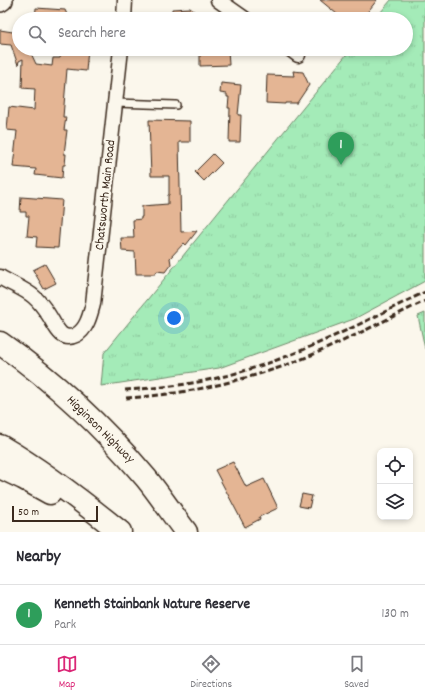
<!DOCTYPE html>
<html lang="en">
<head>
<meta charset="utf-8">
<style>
	body { margin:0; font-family:Dekko,sans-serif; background:#f7f7f7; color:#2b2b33 }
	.controls { position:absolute; right:12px; bottom:12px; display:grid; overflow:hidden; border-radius:8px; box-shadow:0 2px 6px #0003 }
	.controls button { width:36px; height:36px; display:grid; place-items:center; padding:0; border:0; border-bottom:1px solid #e1e1e2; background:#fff; color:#2b2b33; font:20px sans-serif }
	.scale { position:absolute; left:12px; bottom:10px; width:86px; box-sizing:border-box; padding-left:4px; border:2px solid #3b2a1e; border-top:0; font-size:11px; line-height:14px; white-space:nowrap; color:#3b2a1e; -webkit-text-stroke:3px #fbf7ec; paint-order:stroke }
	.you { position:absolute; left:174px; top:318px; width:14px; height:14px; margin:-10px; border:3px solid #fff; border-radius:50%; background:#1a73e8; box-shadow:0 0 0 6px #1a73e833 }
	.badge { display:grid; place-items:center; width:26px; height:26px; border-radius:50%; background:#db2777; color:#fff; font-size:13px; font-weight:700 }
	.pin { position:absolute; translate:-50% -33px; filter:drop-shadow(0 1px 2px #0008) }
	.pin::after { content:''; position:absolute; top:21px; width:14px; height:12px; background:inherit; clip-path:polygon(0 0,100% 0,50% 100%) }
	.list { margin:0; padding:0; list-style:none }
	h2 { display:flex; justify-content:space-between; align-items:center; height:52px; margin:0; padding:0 16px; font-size:17px }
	h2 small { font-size:13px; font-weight:400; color:#7c7c81 }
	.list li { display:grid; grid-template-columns:26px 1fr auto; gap:12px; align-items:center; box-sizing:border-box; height:60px; padding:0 16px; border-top:1px solid #e1e1e2 }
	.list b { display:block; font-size:15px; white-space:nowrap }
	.list p { margin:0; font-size:13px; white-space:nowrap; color:#7c7c81 }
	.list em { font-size:13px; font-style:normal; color:#7c7c81 }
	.icon { flex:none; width:22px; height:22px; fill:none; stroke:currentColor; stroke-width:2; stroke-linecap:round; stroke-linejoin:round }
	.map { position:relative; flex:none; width:425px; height:532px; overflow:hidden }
	.search { position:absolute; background:#fff; box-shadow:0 2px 6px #0003; left:12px; right:12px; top:12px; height:44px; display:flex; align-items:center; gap:10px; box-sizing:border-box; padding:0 14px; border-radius:22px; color:#7c7c81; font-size:15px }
	.sheet { height:112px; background:#fff }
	nav { display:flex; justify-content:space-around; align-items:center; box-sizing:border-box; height:56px; border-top:1px solid #e1e1e2; background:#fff; font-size:11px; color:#7c7c81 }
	nav a { display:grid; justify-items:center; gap:2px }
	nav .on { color:#db2777 }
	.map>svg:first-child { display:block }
	.grass { fill:url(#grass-tufts); stroke:#708a6b }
	.building { fill:#e4b594; stroke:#3b2a1e }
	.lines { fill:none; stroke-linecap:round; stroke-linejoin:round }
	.lane-casing { stroke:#3b2a1e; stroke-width:10 }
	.street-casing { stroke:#3b2a1e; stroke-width:17 }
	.secondary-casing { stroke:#3b2a1e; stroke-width:22 }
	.highway-casing { stroke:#3b2a1e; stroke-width:25 }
	.lane { stroke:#fbf7ec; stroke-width:7 }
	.street { stroke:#fbf7ec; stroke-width:14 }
	.secondary { stroke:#fbf7ec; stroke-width:19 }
	.highway { stroke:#fbf7ec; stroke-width:22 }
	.rail { stroke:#3b2a1e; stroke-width:3; stroke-dasharray:6 3; stroke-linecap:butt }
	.labels { text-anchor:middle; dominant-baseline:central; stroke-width:4; stroke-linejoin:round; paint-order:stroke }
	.street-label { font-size:13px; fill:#3b2a1e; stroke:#fbf7ec }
</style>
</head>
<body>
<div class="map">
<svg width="425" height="532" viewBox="0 0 425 532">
	<defs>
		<pattern id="grass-tufts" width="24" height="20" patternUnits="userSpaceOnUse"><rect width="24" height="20" fill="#a4ebb8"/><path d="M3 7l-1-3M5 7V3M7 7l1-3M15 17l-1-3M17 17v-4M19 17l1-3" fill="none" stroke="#8eca9e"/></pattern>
	</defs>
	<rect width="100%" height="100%" fill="#fbf7ec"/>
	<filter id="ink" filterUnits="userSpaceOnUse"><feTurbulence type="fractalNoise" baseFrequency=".025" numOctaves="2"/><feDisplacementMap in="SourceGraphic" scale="8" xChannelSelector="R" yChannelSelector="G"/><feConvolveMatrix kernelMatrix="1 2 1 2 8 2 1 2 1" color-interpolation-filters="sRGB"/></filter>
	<g filter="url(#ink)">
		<g class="grass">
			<path d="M391,0H425V281L354,319L219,368L101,386L104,353L351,49H406V19H375Z"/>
			<path d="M425,313V349L418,316Z"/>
		</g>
		<g class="building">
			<path d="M320,0H377L362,19H343Z"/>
			<path d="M36,8L65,10L69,19H35Z"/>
			<path d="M190,8L195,12L194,13L203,19H172V9Z"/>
			<path d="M0,30L19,33V49H29L36,64L52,66L53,58H60L61,54L73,53L74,49H88L86,71L67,69L63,117H66L64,130H67L64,154H66L65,165H63L62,178L35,175L36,169L13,167L17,131L7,130L9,107L34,110L35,89L22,88L23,59L19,61L18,65L11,45L0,44Z"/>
			<path d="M200,49H228L229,65L200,66Z"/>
			<path d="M293,71L303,72L309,85L297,103H285V104L266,103L267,75L294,76Z"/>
			<path d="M221,83L241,85L238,115H241L240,142H229L230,108H228L229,97H227V94L220,93Z"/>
			<path d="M149,120L190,121V142H179L181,232L197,231L186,245L184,243L170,258L171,264L165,272L157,271L155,274H136L135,252L122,251L121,238H134L133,220L141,219V217H142V206L168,204V195H169V176H151Z"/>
			<path d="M213,154L222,163L204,181L195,172Z"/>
			<path d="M21,197L62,200L58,248L36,247L37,237L27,236L29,216H26V212H20Z"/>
			<path d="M45,264L56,283L44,289L33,270Z"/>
			<path d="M233,462L246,487L264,479L278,508L259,517L260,519L245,527L215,470Z"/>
			<path d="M302,494L312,496L309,508L299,506Z"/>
		</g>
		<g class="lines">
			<g class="lane-casing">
				<path id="lane" d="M115,103L176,105"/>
			</g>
			<g class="street-casing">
				<g id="street">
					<path d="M218,0L245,19"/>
					<path d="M124,19L125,0"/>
					<path d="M290,49L298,55"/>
					<path d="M0,277C11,284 25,289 34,297C40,302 44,308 48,314C55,324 60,343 76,335C87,329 90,315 93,304L121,49"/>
				</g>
			</g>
			<g class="secondary-casing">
				<path id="secondary" d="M0,2L3,0"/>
			</g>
			<g class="highway-casing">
				<g id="highway">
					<path d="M0,343C54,381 103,427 146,478C160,495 172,514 186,532"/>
					<path d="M0,446C43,471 82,501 120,532"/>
					<path d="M0,467L23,478L50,493"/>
				</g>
			</g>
			<use href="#lane" class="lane"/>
			<use href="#street" class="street"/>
			<use href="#secondary" class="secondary"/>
			<use href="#highway" class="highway"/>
			<g class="rail">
				<path d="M125,390C157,388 190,385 221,377C293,360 359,324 425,292"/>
				<path d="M126,398C177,395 226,385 275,369C326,352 376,324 425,301"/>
			</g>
		</g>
	</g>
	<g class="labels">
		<g class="street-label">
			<text transform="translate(106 195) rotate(-84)">Chatsworth Main Road</text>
			<text transform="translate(100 430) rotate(45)">Higginson Highway</text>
		</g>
	</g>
</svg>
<div class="controls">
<button><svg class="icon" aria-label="locate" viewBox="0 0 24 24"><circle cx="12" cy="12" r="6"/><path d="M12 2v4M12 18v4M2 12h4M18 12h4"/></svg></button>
<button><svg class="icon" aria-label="layers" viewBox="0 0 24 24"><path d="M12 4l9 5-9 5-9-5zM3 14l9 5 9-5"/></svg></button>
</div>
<div class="scale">50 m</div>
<div class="you"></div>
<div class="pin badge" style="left:341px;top:165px;background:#2e9e5b">1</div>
<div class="search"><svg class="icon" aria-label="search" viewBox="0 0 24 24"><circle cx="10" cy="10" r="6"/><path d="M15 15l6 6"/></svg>Search here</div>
</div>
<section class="sheet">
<h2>Nearby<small></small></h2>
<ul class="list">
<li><span class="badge" style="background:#2e9e5b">1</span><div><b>Kenneth Stainbank Nature Reserve</b><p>Park</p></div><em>130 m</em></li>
</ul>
</section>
<nav>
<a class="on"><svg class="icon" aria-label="map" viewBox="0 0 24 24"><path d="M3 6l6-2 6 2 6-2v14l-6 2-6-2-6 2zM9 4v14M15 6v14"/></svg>Map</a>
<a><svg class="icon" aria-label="directions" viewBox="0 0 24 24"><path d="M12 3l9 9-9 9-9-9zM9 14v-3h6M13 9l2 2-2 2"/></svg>Directions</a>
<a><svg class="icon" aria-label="saved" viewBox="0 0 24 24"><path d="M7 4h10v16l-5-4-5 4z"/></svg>Saved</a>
</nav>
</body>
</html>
